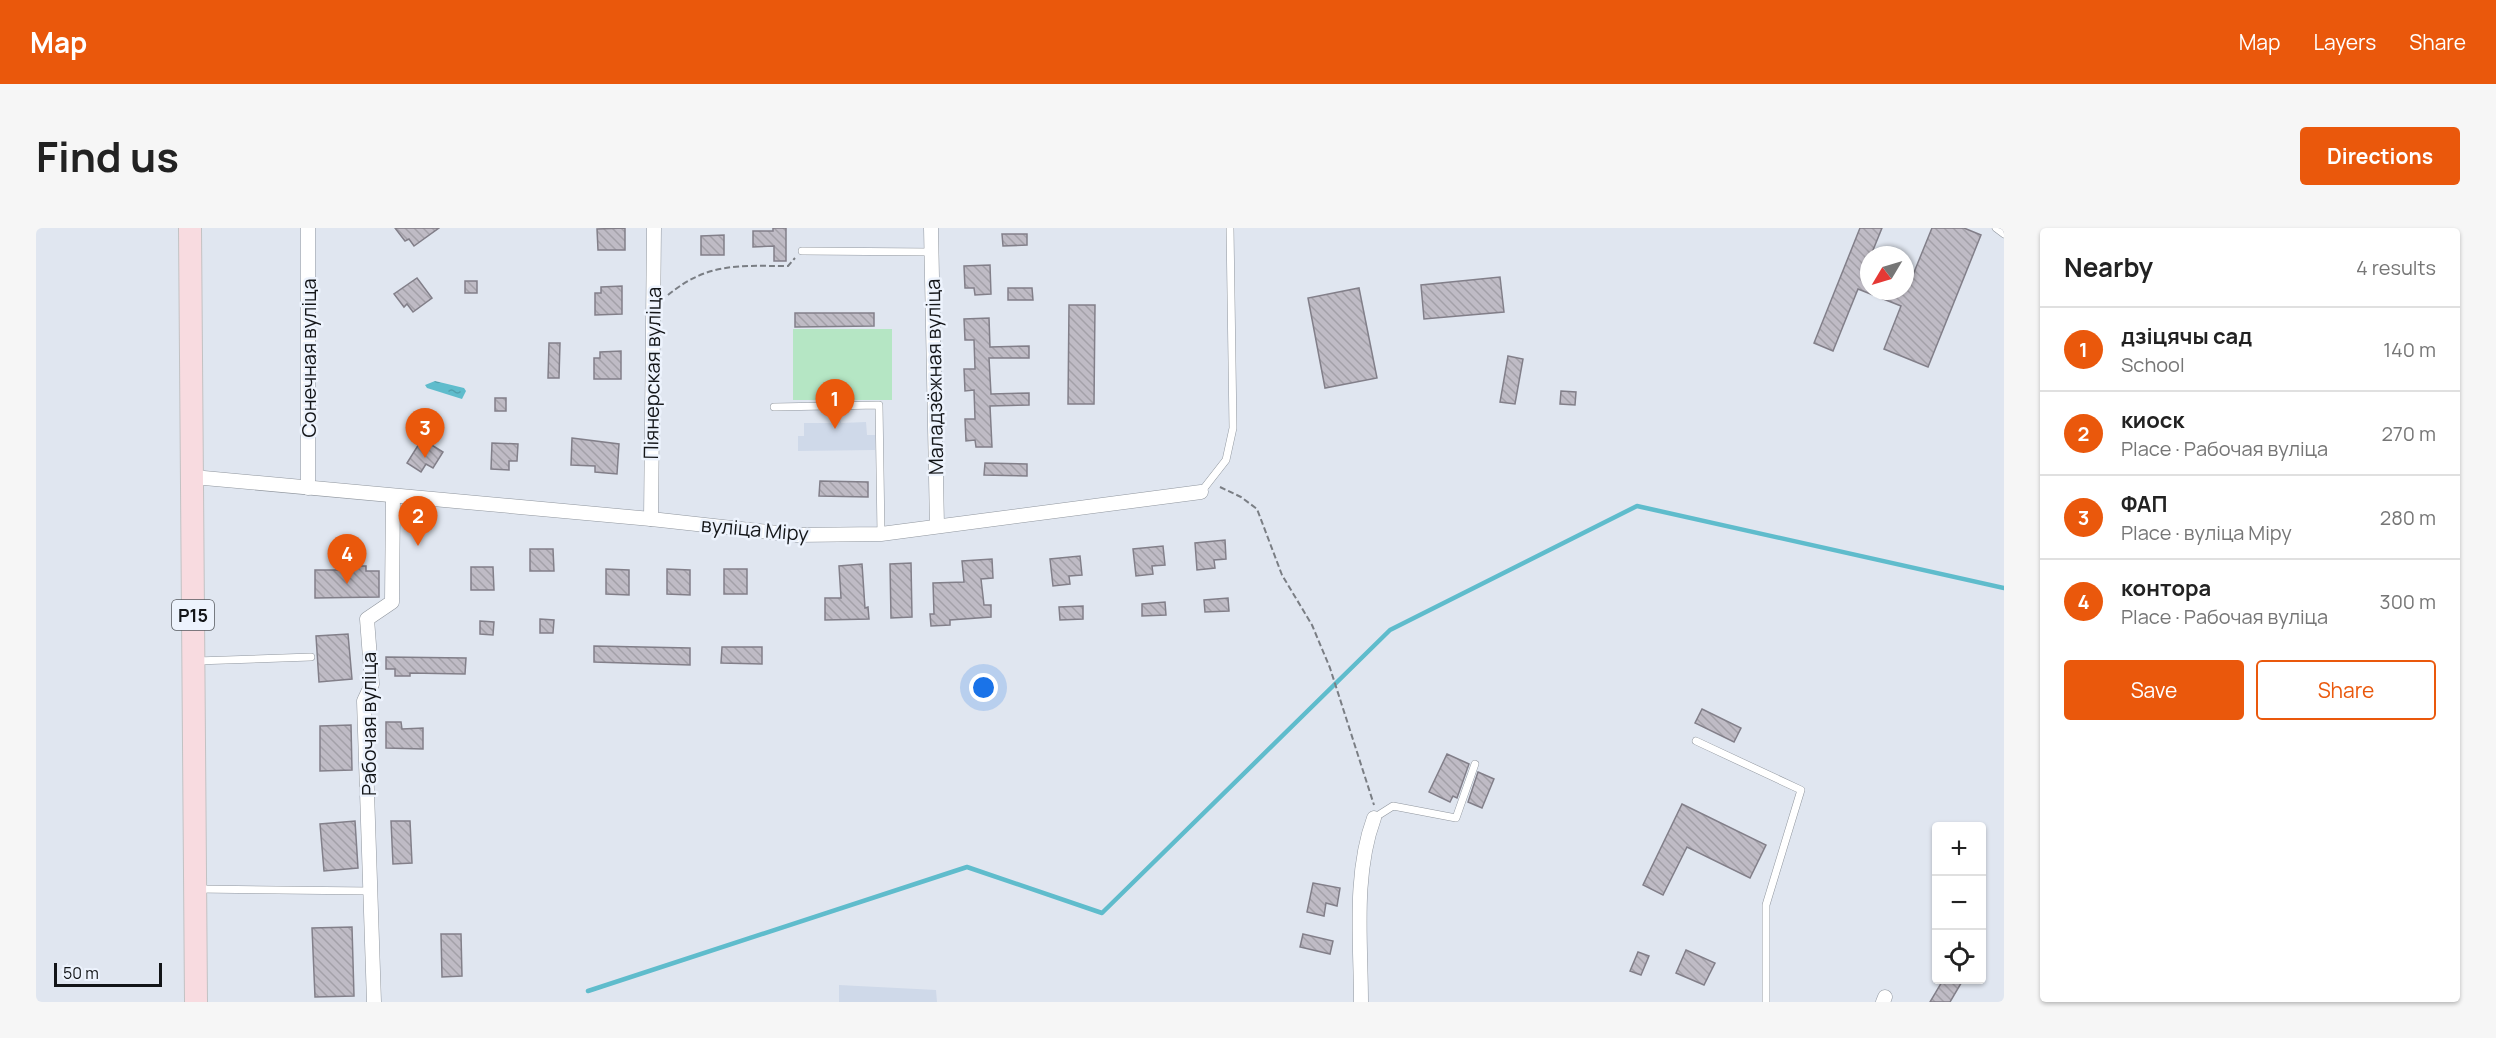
<!DOCTYPE html>
<html lang="en">
<head>
<meta charset="utf-8">
<style>
	body { margin:0; font-family:Manrope,sans-serif; background:#f6f6f6; color:#222 }
	.controls { position:absolute; right:18px; bottom:18px; display:grid; overflow:hidden; border-radius:6px; box-shadow:0 2px 4px #0004 }
	.controls button { width:54px; height:54px; display:grid; place-items:center; padding:0; border:0; border-bottom:2px solid #e0e0e0; background:#fff; color:#222; font:30px sans-serif }
	.compass { position:absolute; left:1824px; top:18px; width:54px; height:54px; border-radius:50%; background:#fff; box-shadow:0 2px 4px #0004; rotate:232deg }
	.scale { position:absolute; left:18px; bottom:15px; width:108px; box-sizing:border-box; padding-left:6px; border:3px solid #131518; border-top:0; font-size:16px; line-height:21px; white-space:nowrap; color:#131518; -webkit-text-stroke:4px #edf3fd; paint-order:stroke }
	.you { position:absolute; left:948px; top:460px; width:21px; height:21px; margin:-15px; border:4px solid #fff; border-radius:50%; background:#1a73e8; box-shadow:0 0 0 9px #1a73e833 }
	.badge { display:grid; place-items:center; width:39px; height:39px; border-radius:50%; background:#ea580c; color:#fff; font-size:20px; font-weight:700 }
	.pin { position:absolute; translate:-50% -50px; filter:drop-shadow(0 2px 3px #0008) }
	.pin::after { content:''; position:absolute; top:32px; width:21px; height:18px; background:inherit; clip-path:polygon(0 0,100% 0,50% 100%) }
	.list { margin:0; padding:0; list-style:none }
	h2 { display:flex; justify-content:space-between; align-items:center; height:78px; margin:0; padding:0 24px; font-size:26px }
	h2 small { font-size:20px; font-weight:400; color:#767676 }
	.list li { display:grid; grid-template-columns:39px 1fr auto; gap:18px; align-items:center; box-sizing:border-box; height:84px; padding:0 24px; border-top:2px solid #e0e0e0 }
	.list b { display:block; font-size:22px; white-space:nowrap }
	.list p { margin:0; font-size:20px; white-space:nowrap; color:#767676 }
	.list em { font-size:20px; font-style:normal; color:#767676 }
	.actions { display:flex; gap:12px; padding:18px 24px }
	.actions a { flex:1; padding:14px 0; border:2px solid #ea580c; border-radius:6px; text-align:center; font-size:21px; color:#ea580c }
	.actions .main { background:#ea580c; color:#fff }
	.icon { flex:none; width:33px; height:33px; fill:none; stroke:currentColor; stroke-width:2; stroke-linecap:round; stroke-linejoin:round }
	.map { position:relative; flex:none; width:1968px; height:774px; overflow:hidden; border-radius:6px }
	header { display:flex; align-items:center; gap:36px; box-sizing:border-box; height:84px; padding:0 30px; background:#ea580c; color:#fff }
	header strong { font-size:28px }
	nav { display:flex; gap:33px; margin-inline-start:auto; font-size:21px }
	.intro { display:flex; align-items:center; justify-content:space-between; box-sizing:border-box; height:144px; padding:0 36px }
	h1 { margin:0; font-size:42px }
	.button { padding:15px 27px; border-radius:6px; background:#ea580c; color:#fff; font-size:21px; font-weight:700 }
	main { display:flex; gap:36px; padding:0 36px }
	aside { flex:1; background:#fff; border-radius:6px; box-shadow:0 2px 4px #0004 }
	.map>svg:first-child { display:block }
	.built { fill:#cfd9e9 }
	.green { fill:#b5e6c4 }
	.water { fill:url(#water-ripples) }
	.lines { fill:none; stroke-linecap:round; stroke-linejoin:round }
	.stream { stroke:#5fbccc; stroke-width:4.5 }
	.building { fill:url(#building-back-hatch); stroke:#827f89; stroke-width:1.5 }
	.lane-casing { stroke:#90969e; stroke-width:8 }
	.street-casing { stroke:#90969e; stroke-width:15 }
	.primary-casing { stroke:#c2c2c3; stroke-width:24 }
	.path { stroke:#7a7e84; stroke-width:2; stroke-dasharray:6 3; stroke-linecap:butt }
	.lane { stroke:#fff; stroke-width:7 }
	.street { stroke:#fff; stroke-width:14 }
	.primary { stroke:#f8dbe0; stroke-width:22 }
	.labels { text-anchor:middle; dominant-baseline:central; stroke-width:5; stroke-linejoin:round; paint-order:stroke }
	.shield { fill:#edf3fd; stroke:#54585d; stroke-width:1.5 }
	.shield-label { font-size:18px; font-weight:bold; fill:#131518 }
	.street-label { font-size:20px; fill:#131518; stroke:#edf3fd }
</style>
</head>
<body>
<header>
<strong>Map</strong>
<nav><a>Map</a><a>Layers</a><a>Share</a></nav>
</header>
<div class="intro"><h1>Find us</h1><a class="button">Directions</a></div>
<main>
<div class="map">
<svg width="1968" height="774" viewBox="0 0 1968 774">
	<defs>
		<pattern id="water-ripples" width="26" height="14" patternUnits="userSpaceOnUse" patternTransform="scale(1.5)"><rect width="26" height="14" fill="#5fbccc"/><path d="M2 4q2-2 4 0t4 0M15 11q2-2 4 0t4 0" fill="none" stroke="#52a1ae"/></pattern>
		<pattern id="building-back-hatch" width="6" height="6" patternUnits="userSpaceOnUse" patternTransform="scale(1.5)"><rect width="6" height="6" fill="#bfbbc5"/><path d="M-1 5l2 2M0 0l6 6M5-1l2 2" fill="none" stroke="#a3a0a8"/></pattern>
	</defs>
	<rect width="100%" height="100%" fill="#e0e6f0"/>
	<g class="built">
		<path d="M795,190H804L805,195L830,194L831,207H839V222L762,223V208H768V195H795Z"/>
		<path d="M803,757L900,762L901,774H803Z"/>
	</g>
	<rect class="green" x="757" y="101" width="99" height="71"/>
	<path class="water" d="M399,153L428,160L430,163L426,171L391,160L389,157Z"/>
	<g class="lines">
		<path class="stream" d="M552,763L931,639L1066,685L1354,402L1601,278L1968,360"/>
	</g>
	<g class="building">
		<path d="M359,0H403L378,18L373,11L369,13Z"/>
		<path d="M589,0V22H562L561,1Z"/>
		<path d="M737,0H750V33H738V18L717,19V3H737Z"/>
		<path d="M1824,0H1846L1835,27H1833L1829,42L1833,43V63H1869V58L1872,59L1896,0H1928L1945,7L1892,139L1848,121L1865,78L1822,61L1797,123L1778,115Z"/>
		<path d="M966,6H991V17L967,18Z"/>
		<path d="M688,7V27H665V8Z"/>
		<path d="M954,37L955,66L939,67L938,60H929L928,38Z"/>
		<path d="M1464,49L1468,84L1388,91L1385,57Z"/>
		<path d="M381,50L396,70L377,84L371,76L368,79L358,66Z"/>
		<rect x="429" y="53" width="12" height="12"/>
		<path d="M586,58V86L559,87V65H565V59Z"/>
		<path d="M972,60H996L997,72H972Z"/>
		<path d="M1323,60L1341,150L1289,160L1272,70Z"/>
		<path d="M1033,77H1059L1058,176H1032Z"/>
		<path d="M759,85H838V98L759,99Z"/>
		<path d="M953,90L954,119L993,118V130H953L955,166L993,165V177L954,178L956,219H940L939,212L930,213L929,191H939L938,162L929,163L928,141H939L938,112H929L928,91Z"/>
		<path d="M513,115H524L523,150H512Z"/>
		<path d="M585,123V151H558V130H564V124Z"/>
		<path d="M1472,128L1487,131L1479,176L1464,174Z"/>
		<path d="M1525,163L1540,164L1539,177L1524,176Z"/>
		<rect x="459" y="170" width="11" height="13"/>
		<path d="M536,210L583,216L581,246L559,244V238L535,237Z"/>
		<path d="M386,211L407,224L397,240L390,236L385,244L371,235Z"/>
		<path d="M456,215L482,216L481,233H473V242L455,241Z"/>
		<path d="M949,235L991,236V248L948,247Z"/>
		<path d="M784,253L832,254V269L783,268Z"/>
		<path d="M1189,312L1190,331L1178,332L1179,340L1161,342L1159,315Z"/>
		<path d="M1127,318L1129,337L1116,338L1117,346L1100,348L1097,321Z"/>
		<path d="M494,321H517L518,343H494Z"/>
		<path d="M1044,328L1046,347L1033,348L1034,356L1017,358L1014,331Z"/>
		<path d="M956,331L957,350L945,351L948,377H955V389L914,392V397L895,398L894,386H898L897,355L928,354L926,333Z"/>
		<path d="M875,335L876,389L855,390L854,336Z"/>
		<path d="M826,336L829,380L832,379L833,391L789,392V370H805L803,338Z"/>
		<path d="M317,338H330V343H343V369L279,370V342H317Z"/>
		<path d="M435,339H457L458,362H435Z"/>
		<path d="M570,341L593,342V367L570,366Z"/>
		<path d="M631,341L654,342V367L631,366Z"/>
		<rect x="688" y="341" width="23" height="25"/>
		<path d="M1192,370L1193,383L1169,384L1168,372Z"/>
		<path d="M1129,374L1130,387L1106,388V376Z"/>
		<path d="M1047,378V391L1024,392L1023,379Z"/>
		<path d="M504,391L518,392L517,405H504Z"/>
		<path d="M444,393L458,394L457,407L444,406Z"/>
		<path d="M312,406L316,451L283,454L280,408Z"/>
		<path d="M558,418L654,420V437L558,434Z"/>
		<path d="M686,419H726V436L685,435Z"/>
		<path d="M350,429L430,430L429,446L374,445V448H359V441H350Z"/>
		<path d="M1666,481L1705,500L1698,514L1659,495Z"/>
		<path d="M350,494H365L366,501L387,500V521L350,520Z"/>
		<path d="M315,497L316,542L284,543V498Z"/>
		<path d="M1411,526L1433,536L1421,570L1417,568L1414,574L1393,564Z"/>
		<path d="M1442,544L1458,551L1446,580L1432,574Z"/>
		<path d="M1646,576L1730,617L1714,650L1651,619L1627,667L1607,657Z"/>
		<path d="M319,593L322,640L288,643L284,596Z"/>
		<path d="M355,593H374L376,635L357,636Z"/>
		<path d="M1277,655L1304,660L1301,678L1290,675L1288,688L1271,684Z"/>
		<path d="M316,699L318,768L279,769L276,700Z"/>
		<path d="M405,706H425L426,748L406,749Z"/>
		<path d="M1267,706L1297,713L1294,726L1264,719Z"/>
		<path d="M1650,722L1679,735L1668,757L1640,745Z"/>
		<path d="M1602,724L1613,728L1605,747L1594,743Z"/>
		<path d="M1907,752H1927L1914,774H1894Z"/>
	</g>
	<g class="lines">
		<g class="lane-casing">
			<g id="lane">
				<path d="M1960,0L1968,6"/>
				<path d="M766,23L896,24"/>
				<path d="M738,179L843,177L845,306"/>
				<path d="M1165,264L1190,232L1197,200L1194,0"/>
				<path d="M160,433L275,429"/>
				<path d="M1660,513L1765,562L1730,677V774"/>
				<path d="M1338,590L1357,578L1420,590L1439,536"/>
				<path d="M162,661L335,663"/>
			</g>
		</g>
		<g class="street-casing">
			<g id="street">
				<path d="M272,0V260"/>
				<path d="M895,0L901,298"/>
				<path d="M157,249L615,291L760,307L845,306L1165,264"/>
				<path d="M615,291L618,0"/>
				<path d="M338,774L328,473L336,456L331,391L356,374L357,268"/>
				<path d="M1325,774C1325,714 1317,647 1338,590"/>
				<path d="M1847,774L1849,769"/>
			</g>
		</g>
		<g class="primary-casing">
			<path id="primary" d="M154,0L160,774"/>
		</g>
		<g class="path">
			<path d="M632,67C672,34 703,38 752,38L759,30"/>
			<path d="M1184,259L1205,269L1221,281L1246,347L1276,397L1294,440L1338,577"/>
		</g>
		<use href="#lane" class="lane"/>
		<use href="#street" class="street"/>
		<use href="#primary" class="primary"/>
	</g>
	<g class="labels">
		<rect class="shield" x="136" y="372" width="42" height="30" rx="4.5"/>
		<g class="shield-label">
			<text x="157" y="387">Р15</text>
		</g>
		<g class="street-label">
			<text transform="translate(272 130) rotate(-90)">Сонечная вуліца</text>
			<text transform="translate(616 145) rotate(-89)">Піянерская вуліца</text>
			<text transform="translate(898 149) rotate(-91)">Маладзёжная вуліца</text>
			<text transform="translate(719 301) rotate(5)">вуліца Міру</text>
			<text transform="translate(332 496) rotate(-90)">Рабочая вуліца</text>
		</g>
	</g>
</svg>
<div class="controls">
<button>+</button>
<button>−</button>
<button><svg class="icon" aria-label="locate" viewBox="0 0 24 24"><circle cx="12" cy="12" r="6"/><path d="M12 2v4M12 18v4M2 12h4M18 12h4"/></svg></button>
</div>
<svg class="compass" viewBox="-18 -18 36 36"><path d="M0-13l5 13h-10z" fill="#e53935"/><path d="M0 13l5-13h-10z" fill="#767676"/></svg>
<div class="scale">50 m</div>
<div class="you"></div>
<div class="pin badge" style="left:799px;top:201px">1</div>
<div class="pin badge" style="left:382px;top:318px">2</div>
<div class="pin badge" style="left:389px;top:230px">3</div>
<div class="pin badge" style="left:311px;top:356px">4</div>
</div>
<aside>
<h2>Nearby<small>4 results</small></h2>
<ul class="list">
<li><span class="badge">1</span><div><b>дзіцячы сад</b><p>School</p></div><em>140 m</em></li>
<li><span class="badge">2</span><div><b>киоск</b><p>Place · Рабочая вуліца</p></div><em>270 m</em></li>
<li><span class="badge">3</span><div><b>ФАП</b><p>Place · вуліца Міру</p></div><em>280 m</em></li>
<li><span class="badge">4</span><div><b>контора</b><p>Place · Рабочая вуліца</p></div><em>300 m</em></li>
</ul>
<div class="actions"><a class="main">Save</a><a>Share</a></div>
</aside>
</main>
</body>
</html>
